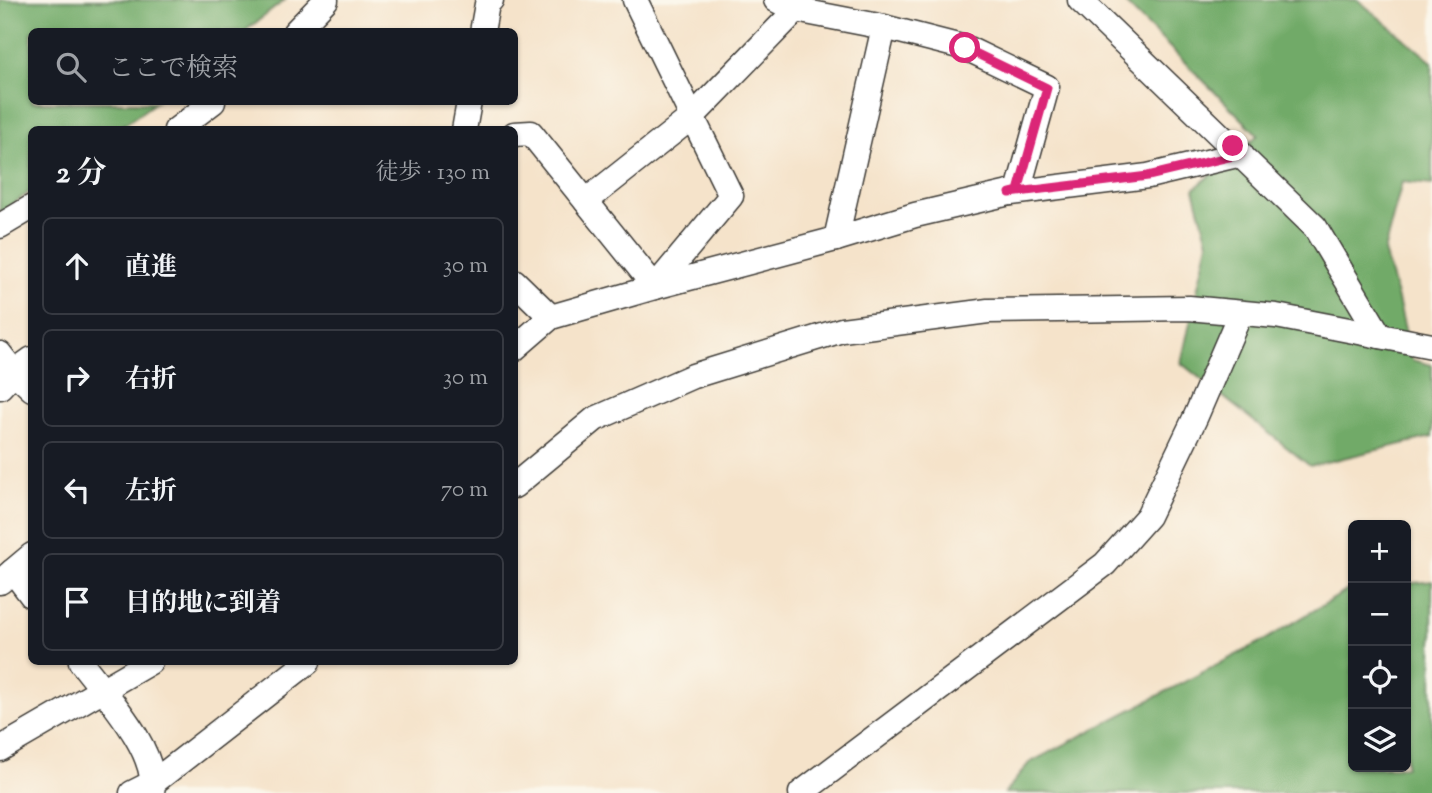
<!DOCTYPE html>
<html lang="ja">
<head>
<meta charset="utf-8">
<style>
	body { margin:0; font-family:"Sorts Mill Goudy","Noto Serif JP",serif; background:#20242c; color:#f1f3f6 }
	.controls { position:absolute; right:21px; bottom:21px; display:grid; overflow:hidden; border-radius:10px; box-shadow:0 2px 5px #0004 }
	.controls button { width:63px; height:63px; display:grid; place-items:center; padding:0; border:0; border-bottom:2px solid #363941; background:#171b24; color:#f1f3f6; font:35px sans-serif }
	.stop { position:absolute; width:21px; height:21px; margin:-16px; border:5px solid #db2777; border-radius:50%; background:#fff }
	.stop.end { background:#db2777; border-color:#fff; box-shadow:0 2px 7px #0008 }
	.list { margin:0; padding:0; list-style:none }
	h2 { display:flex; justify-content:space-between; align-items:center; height:91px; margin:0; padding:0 28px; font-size:30px }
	h2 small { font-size:23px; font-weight:400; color:#9ea1a6 }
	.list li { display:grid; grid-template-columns:46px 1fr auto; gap:21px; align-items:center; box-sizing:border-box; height:98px; margin:0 14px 14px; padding:0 14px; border:2px solid #363941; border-radius:10px }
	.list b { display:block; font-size:26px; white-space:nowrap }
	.list em { font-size:23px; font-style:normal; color:#9ea1a6 }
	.icon { flex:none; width:38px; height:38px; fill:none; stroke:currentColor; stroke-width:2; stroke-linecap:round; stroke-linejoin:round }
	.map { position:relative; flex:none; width:1432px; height:793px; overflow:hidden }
	.search { position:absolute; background:#171b24; box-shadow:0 2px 5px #0004; left:28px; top:28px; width:490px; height:77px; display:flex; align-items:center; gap:18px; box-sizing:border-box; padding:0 24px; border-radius:10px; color:#9ea1a6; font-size:26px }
	.panel { position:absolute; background:#171b24; box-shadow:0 2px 5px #0004; left:28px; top:126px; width:490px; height:539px; border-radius:10px }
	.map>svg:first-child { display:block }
	.forest { fill:#71aa68; stroke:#466342; stroke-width:2 }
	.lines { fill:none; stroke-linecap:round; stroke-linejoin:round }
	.minor-casing { stroke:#3d3a36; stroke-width:27 }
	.minor { stroke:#fff; stroke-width:24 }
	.route { stroke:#db2777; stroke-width:9 }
</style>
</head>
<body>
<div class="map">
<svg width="1432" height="793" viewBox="0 0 1432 793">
	<rect width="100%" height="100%" fill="#fbf7ec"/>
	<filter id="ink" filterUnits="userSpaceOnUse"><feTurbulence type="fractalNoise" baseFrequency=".0143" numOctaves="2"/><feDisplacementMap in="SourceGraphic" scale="14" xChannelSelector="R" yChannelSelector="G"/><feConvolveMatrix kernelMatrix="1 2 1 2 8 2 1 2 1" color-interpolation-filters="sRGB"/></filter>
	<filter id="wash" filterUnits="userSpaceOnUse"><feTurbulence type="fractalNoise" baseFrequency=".00686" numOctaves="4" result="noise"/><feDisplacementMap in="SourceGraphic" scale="28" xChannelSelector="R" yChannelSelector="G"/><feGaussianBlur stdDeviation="1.57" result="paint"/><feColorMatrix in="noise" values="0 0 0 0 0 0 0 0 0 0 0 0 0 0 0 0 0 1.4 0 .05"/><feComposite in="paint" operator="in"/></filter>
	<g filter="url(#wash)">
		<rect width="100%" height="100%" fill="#f5e3ca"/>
		<g class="forest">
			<path d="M0,0H285L245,31L32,32V102H156L118,129L32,130L31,191L0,213Z"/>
			<path d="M1122,0H1358L1432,62V185L1402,182L1384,251L1398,299L1412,360L1432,365V437L1310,466L1181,363L1208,242L1194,189L1258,135Z"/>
			<path d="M1432,581V793H1005L1029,763L1263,641L1348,590H1353V767H1406V584Z"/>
		</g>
	</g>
	<g filter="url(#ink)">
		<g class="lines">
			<g class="minor-casing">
				<g id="minor">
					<path d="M635,0L731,196L655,287"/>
					<path d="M1080,0L1315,227L1380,336"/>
					<path d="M295,32L326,0"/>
					<path d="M482,32L487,4L491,0"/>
					<path d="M176,130L213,102"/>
					<path d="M464,130L469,102"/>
					<path d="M514,134L531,133L655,287"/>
					<path d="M1011,193L1148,176L1241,154"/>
					<path d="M586,201L692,117L796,10L801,0"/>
					<path d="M0,226L32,207"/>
					<path d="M836,239L884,27"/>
					<path d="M514,281L551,317"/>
					<path d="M514,349L551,317L655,287L836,239L915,215L1018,191L1047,87L966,48L884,27L796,10L776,0"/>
					<path d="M0,354L14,372L32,359"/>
					<path d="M0,387L14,372L32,389"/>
					<path d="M514,486L595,419L693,376L842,330L988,311L1189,308L1276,316L1432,346"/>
					<path d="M13,571L32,596"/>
					<path d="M0,582L32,555"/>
					<path d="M81,662C105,694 159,751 152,793"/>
					<path d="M0,749L150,662"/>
					<path d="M132,793L154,782L308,662"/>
					<path d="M801,793L1105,564L1148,516L1196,416L1240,314"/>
				</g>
			</g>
			<use href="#minor" class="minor"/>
		</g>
	</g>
	<g class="lines" filter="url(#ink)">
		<path class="route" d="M965,48L1047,88L1018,191L1010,193L1148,176L1241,154L1233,146"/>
	</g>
</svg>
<div class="controls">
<button>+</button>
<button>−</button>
<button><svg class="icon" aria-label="locate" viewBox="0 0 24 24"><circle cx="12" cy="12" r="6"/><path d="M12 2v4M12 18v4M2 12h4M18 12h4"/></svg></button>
<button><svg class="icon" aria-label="layers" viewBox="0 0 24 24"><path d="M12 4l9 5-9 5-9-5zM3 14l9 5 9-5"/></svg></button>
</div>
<div class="stop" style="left:965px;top:48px"></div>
<div class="stop end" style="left:1233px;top:146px"></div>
<div class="search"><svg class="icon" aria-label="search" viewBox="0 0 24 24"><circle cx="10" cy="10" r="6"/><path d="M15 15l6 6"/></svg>ここで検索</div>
<section class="panel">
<h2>2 分<small>徒歩 · 130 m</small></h2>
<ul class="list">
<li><svg class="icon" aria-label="ahead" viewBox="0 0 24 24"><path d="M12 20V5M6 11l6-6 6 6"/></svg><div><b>直進</b></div><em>30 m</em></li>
<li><svg class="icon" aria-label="right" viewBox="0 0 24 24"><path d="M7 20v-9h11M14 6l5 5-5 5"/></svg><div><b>右折</b></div><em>30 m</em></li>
<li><svg class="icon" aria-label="left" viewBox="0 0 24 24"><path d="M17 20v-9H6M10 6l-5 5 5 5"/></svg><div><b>左折</b></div><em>70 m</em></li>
<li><svg class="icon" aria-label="arrive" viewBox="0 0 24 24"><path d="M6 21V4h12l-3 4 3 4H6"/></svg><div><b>目的地に到着</b></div></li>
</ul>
</section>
</div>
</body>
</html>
